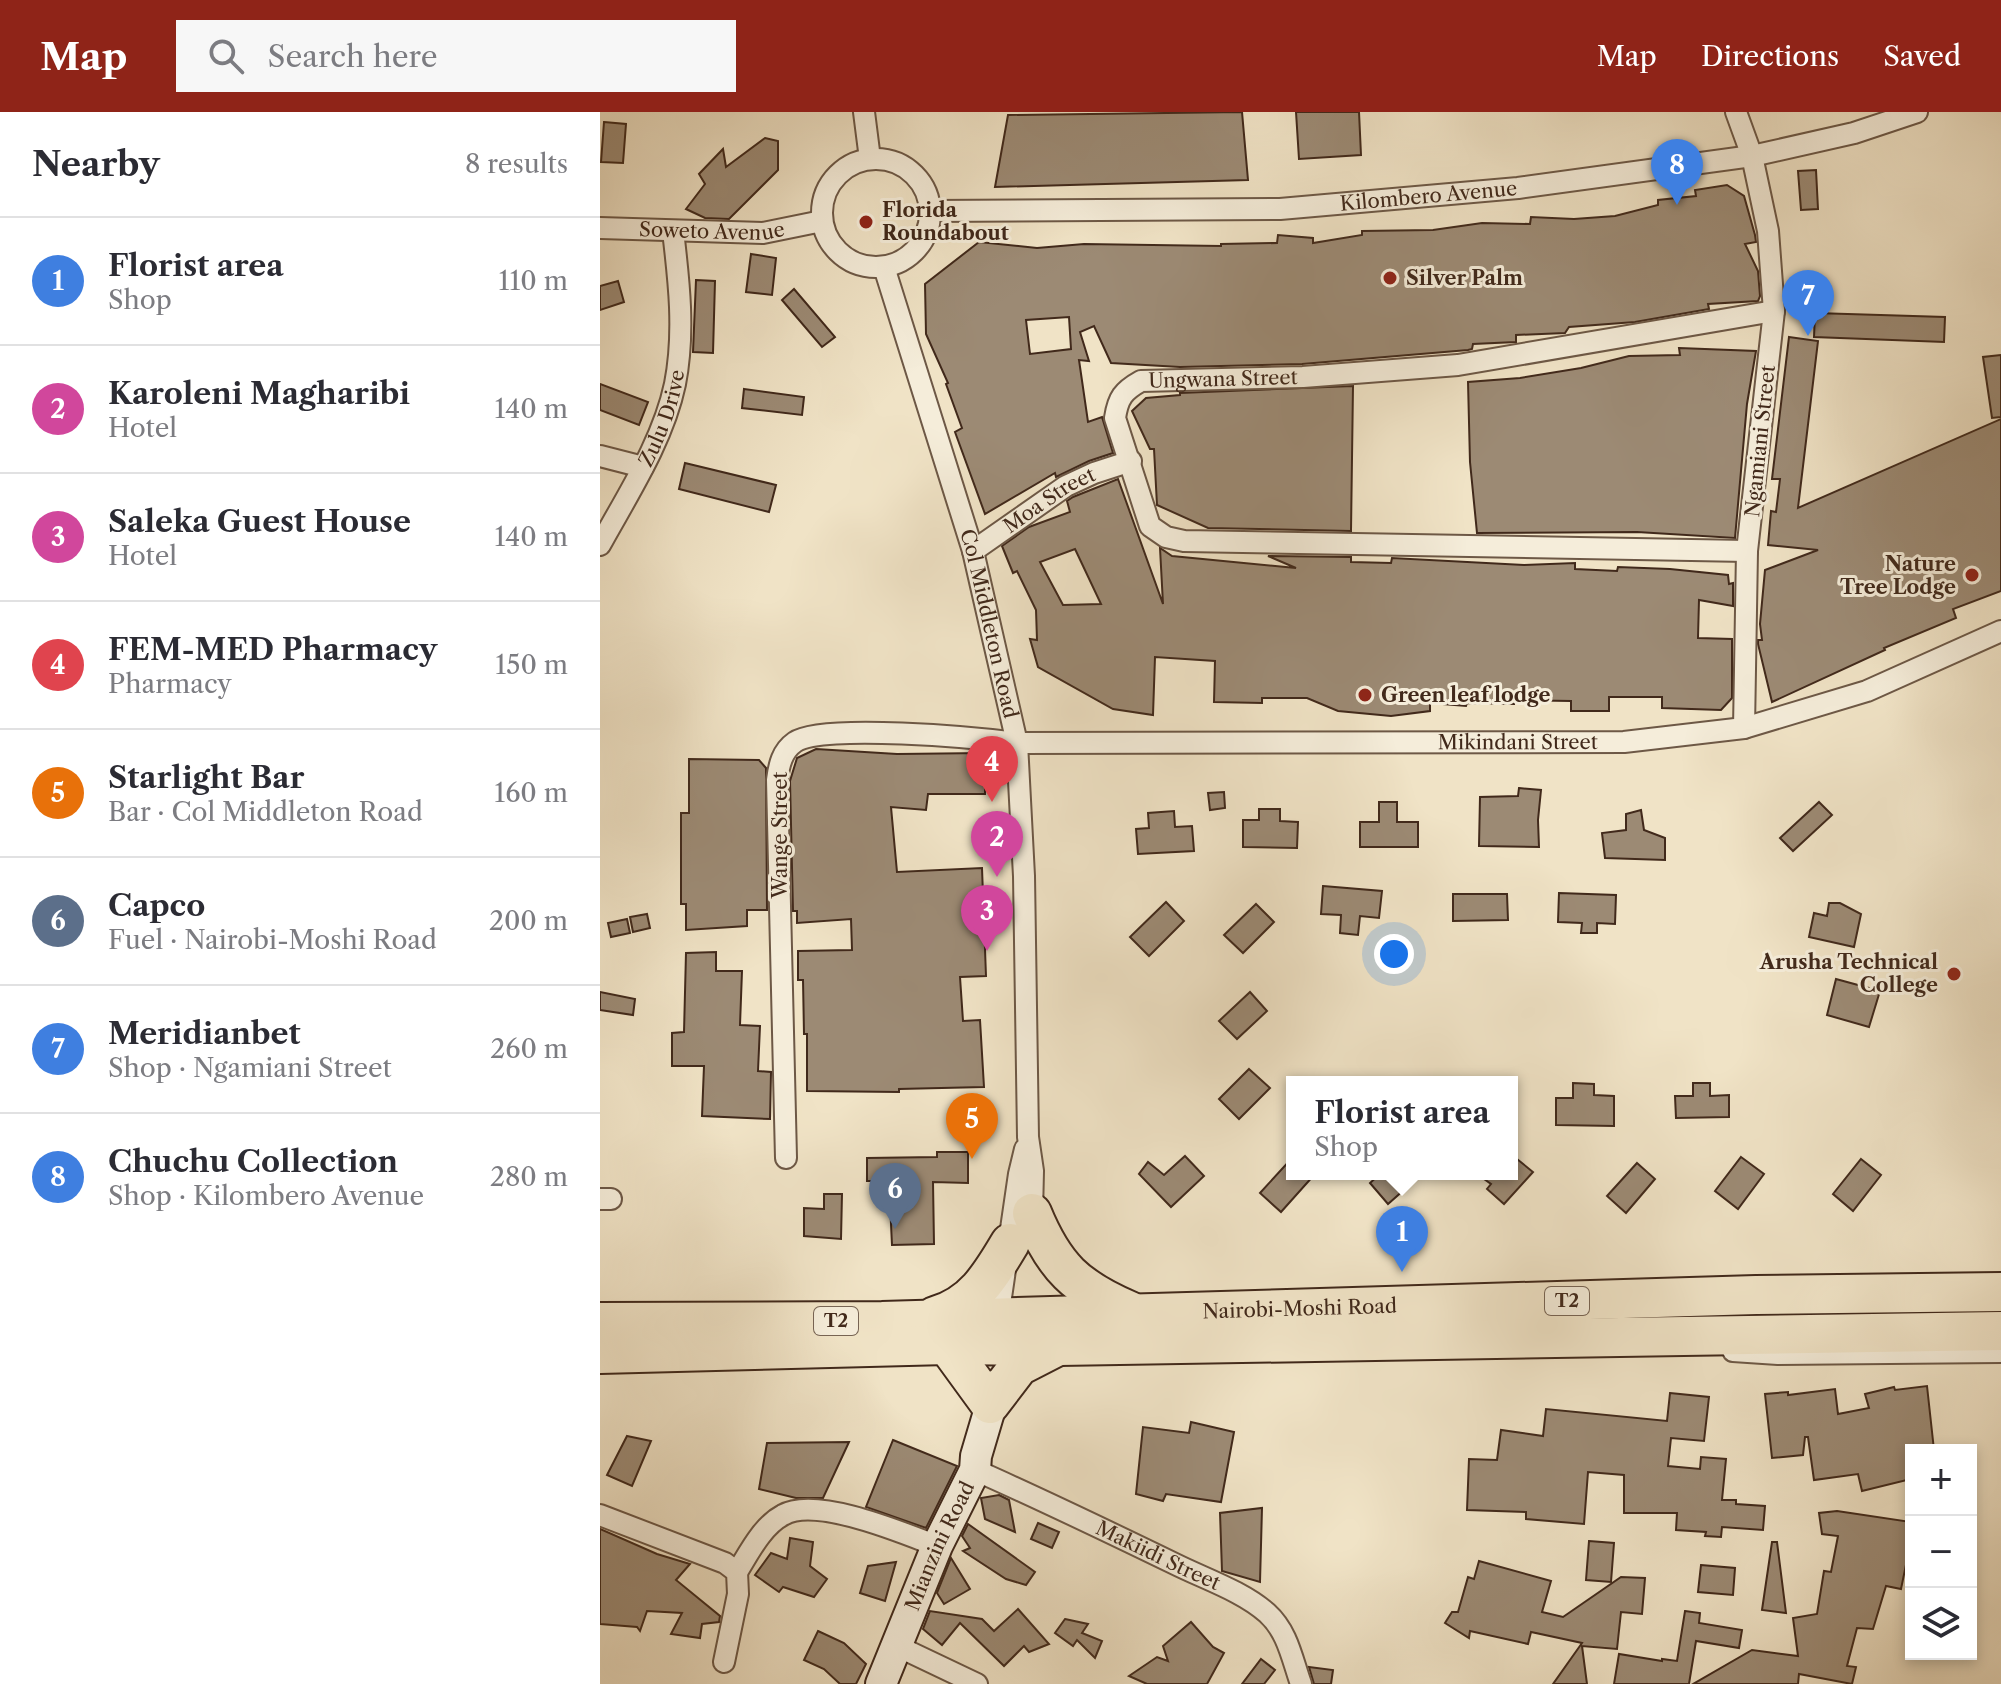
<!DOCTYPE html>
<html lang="en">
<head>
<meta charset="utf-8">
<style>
	body { margin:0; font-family:"Libre Caslon Text",serif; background:#f7f7f7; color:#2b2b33 }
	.controls { position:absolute; right:24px; bottom:24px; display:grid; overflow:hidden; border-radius:0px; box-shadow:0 4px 12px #0003 }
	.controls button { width:72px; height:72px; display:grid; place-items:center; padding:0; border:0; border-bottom:2px solid #e1e1e2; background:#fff; color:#2b2b33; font:40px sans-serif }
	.you { position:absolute; left:794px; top:842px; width:28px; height:28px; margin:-20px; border:6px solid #fff; border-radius:50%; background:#1a73e8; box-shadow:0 0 0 12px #1a73e833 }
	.badge { display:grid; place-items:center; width:52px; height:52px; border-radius:50%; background:#8f2418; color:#fff; font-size:26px; font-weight:700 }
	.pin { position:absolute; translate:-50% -66px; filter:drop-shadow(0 2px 4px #0008) }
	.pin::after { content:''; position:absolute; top:42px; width:28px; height:24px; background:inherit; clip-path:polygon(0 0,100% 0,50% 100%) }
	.popup { position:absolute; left:686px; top:964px; width:232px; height:104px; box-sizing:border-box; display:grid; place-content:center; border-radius:0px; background:#fff; filter:drop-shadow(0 2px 6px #0005); font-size:26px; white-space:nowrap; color:#7c7c81 }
	.popup b { font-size:30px; color:#2b2b33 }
	.popup::after { content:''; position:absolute; left:50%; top:100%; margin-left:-16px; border:16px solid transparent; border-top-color:#fff }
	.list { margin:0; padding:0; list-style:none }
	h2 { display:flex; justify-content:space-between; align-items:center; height:104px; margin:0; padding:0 32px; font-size:34px }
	h2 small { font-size:26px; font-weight:400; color:#7c7c81 }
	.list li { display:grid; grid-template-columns:52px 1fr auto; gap:24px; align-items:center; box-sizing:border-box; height:128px; padding:0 32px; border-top:2px solid #e1e1e2 }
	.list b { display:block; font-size:30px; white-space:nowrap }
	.list p { margin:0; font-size:26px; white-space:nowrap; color:#7c7c81 }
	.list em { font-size:26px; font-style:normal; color:#7c7c81 }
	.icon { flex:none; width:44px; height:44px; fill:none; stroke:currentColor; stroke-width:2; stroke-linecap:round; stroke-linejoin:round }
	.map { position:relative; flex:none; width:1401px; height:1572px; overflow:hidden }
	header { display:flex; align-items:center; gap:48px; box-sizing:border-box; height:112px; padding:0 40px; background:#8f2418; color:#fff }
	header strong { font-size:38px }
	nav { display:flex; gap:44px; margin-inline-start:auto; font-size:28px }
	.search { width:560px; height:72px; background:#f7f7f7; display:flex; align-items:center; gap:20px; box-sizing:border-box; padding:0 28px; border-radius:0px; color:#7c7c81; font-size:30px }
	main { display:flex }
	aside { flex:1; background:#fff }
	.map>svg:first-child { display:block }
	.building { fill:#9c8a74; stroke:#41291b; stroke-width:2; fill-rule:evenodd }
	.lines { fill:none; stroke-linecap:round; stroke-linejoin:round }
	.street-casing { stroke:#6d5846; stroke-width:24 }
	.secondary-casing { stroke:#41291b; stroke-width:34 }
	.highway-casing { stroke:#41291b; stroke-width:42 }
	.street { stroke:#f5edda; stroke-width:20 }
	.secondary { stroke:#f5edda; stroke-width:30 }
	.highway { stroke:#f0e3c6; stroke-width:38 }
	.poi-dot { fill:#8f2418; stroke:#f5edda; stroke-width:3 }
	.labels { text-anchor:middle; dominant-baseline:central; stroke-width:6; stroke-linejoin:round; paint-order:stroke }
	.shield { fill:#f5edda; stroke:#776454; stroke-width:2 }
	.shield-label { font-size:18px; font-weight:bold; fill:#41291b }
	.street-label { font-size:20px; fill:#41291b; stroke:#f5edda }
	.poi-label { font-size:20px; font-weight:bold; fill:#41291b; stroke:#f5edda; text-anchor:start }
</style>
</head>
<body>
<header>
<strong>Map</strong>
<div class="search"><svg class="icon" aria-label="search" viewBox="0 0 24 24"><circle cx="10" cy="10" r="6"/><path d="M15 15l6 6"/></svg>Search here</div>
<nav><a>Map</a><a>Directions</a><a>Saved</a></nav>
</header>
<main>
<aside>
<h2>Nearby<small>8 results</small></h2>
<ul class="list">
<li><span class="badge" style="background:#3f7fe0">1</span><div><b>Florist area</b><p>Shop</p></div><em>110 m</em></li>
<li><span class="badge" style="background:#d1479c">2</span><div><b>Karoleni Magharibi</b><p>Hotel</p></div><em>140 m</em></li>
<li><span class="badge" style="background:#d1479c">3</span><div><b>Saleka Guest House</b><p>Hotel</p></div><em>140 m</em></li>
<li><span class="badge" style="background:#e0444e">4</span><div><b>FEM-MED Pharmacy</b><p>Pharmacy</p></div><em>150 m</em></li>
<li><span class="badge" style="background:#e8710a">5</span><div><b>Starlight Bar</b><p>Bar · Col Middleton Road</p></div><em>160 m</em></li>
<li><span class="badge" style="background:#5c6f8a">6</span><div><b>Capco</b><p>Fuel · Nairobi-Moshi Road</p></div><em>200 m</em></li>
<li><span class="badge" style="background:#3f7fe0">7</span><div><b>Meridianbet</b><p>Shop · Ngamiani Street</p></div><em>260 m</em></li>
<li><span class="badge" style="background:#3f7fe0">8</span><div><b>Chuchu Collection</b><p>Shop · Kilombero Avenue</p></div><em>280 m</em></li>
</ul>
</aside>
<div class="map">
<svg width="1401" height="1572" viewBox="0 0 1401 1572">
	<rect width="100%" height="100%" fill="#f0e3c6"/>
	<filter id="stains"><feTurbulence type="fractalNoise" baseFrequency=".0025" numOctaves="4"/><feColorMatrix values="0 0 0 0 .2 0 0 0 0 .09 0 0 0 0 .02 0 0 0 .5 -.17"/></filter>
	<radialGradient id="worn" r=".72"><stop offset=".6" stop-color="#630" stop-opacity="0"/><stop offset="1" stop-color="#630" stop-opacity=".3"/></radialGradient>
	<g class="building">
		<path d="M642,0L648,68L395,75L408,3Z"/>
		<path d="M696,0H759L761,43L699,47Z"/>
		<path d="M4,10L26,12L23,51L1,50Z"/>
		<path d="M165,26L178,29V58L129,107L105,106L86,97L105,72L99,62L123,37L126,55Z"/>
		<path d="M1216,58L1218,97L1201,98L1198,59Z"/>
		<path d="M1127,73L1144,84L1155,123L1156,130L1145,132L1158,159L1160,184L1158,189L1108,192L1109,197L1035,210L969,215L965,221L916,223V230L873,232L872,237L868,238L702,252L580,255L511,251L494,214L480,220L489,249L479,248L488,310L502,305L513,341L489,349L456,365L455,361L385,402L355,320L362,316L346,272L348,271L326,222L325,172L379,130L437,136L484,132L621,134V132L677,131L678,123L713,126V131L762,123V119L833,118L882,111L930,112L931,105L974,107L1015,104L1058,93V88L1096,84L1095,78ZM469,205L471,237L430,242L426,208Z"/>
		<path d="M151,142L176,146L172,183L146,180Z"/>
		<path d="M96,168L115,169L113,241L93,240Z"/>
		<path d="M18,169L24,190L0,198V174Z"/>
		<path d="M194,177L235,225L222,235L182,188Z"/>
		<path d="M1215,201L1345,205L1344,230L1214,225Z"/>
		<path d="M1189,225L1218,229L1198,396L1401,307V479L1353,497L1356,506L1284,536L1285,538L1172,590L1158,532V528H1162L1160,512L1165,458L1218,438L1168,433L1171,399L1176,400L1180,367H1172Z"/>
		<path d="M1079,236L1156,239L1147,292L1135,426L1037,420L877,421L870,350L868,270L920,266L981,256L1029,244L1080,243Z"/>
		<path d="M1401,243V305L1392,306L1383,245Z"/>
		<path d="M0,272L48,290L39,313L0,298Z"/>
		<path d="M753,274L751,419L608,416L557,393L554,337H550L532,299L546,286L580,283V281Z"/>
		<path d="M144,277L204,285L202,303L142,296Z"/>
		<path d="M85,351L176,373L169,400L79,377Z"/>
		<path d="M518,367L563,492L560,436L572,444L696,456L668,444L751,445V450L791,451L792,446L924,453L975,451V457L1017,459L1018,455L1070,457L1128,463L1129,472L1133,471V494L1099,488L1098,526L1132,527V586L1121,598L1062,596V585H1009V599H971V589L914,588V592L867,591L866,594L830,591V599L791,604L738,599L707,586H662V591L614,590L615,549L555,545L553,603L513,597L438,555L430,527L437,528L436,498L417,459L413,461L402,434L429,415L470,400L467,389L473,385ZM475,437L501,492L463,493L440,450Z"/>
		<path d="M216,637L297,642L385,641V682H328L326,698L291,695L297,760L382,756L386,864L360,865L363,909L380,908L384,975L299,977V980L207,979V922H204L203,868H198V839L252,838L251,807L197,811V799H193L190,669L197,646Z"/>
		<path d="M89,647L159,648L166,656L167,798H147V814L86,818V792H81V701H89Z"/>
		<path d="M919,676L941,678L938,708L939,735L879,734L880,685L918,684Z"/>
		<path d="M624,680L625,696L610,698L608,681Z"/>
		<path d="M779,690H797V710H818V735H760V710H779Z"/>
		<path d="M1219,690L1232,703L1193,739L1180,726Z"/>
		<path d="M659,697H680V709L698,710L697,736L643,735V708H659Z"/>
		<path d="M1041,698L1044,718L1065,726V748L1005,746L1002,721L1026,718V702Z"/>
		<path d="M574,699L575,715L592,714L594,739L538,742L536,717L549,716L548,701Z"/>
		<path d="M723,774L782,779L779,806L760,804L758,823L740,821L741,803L721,802Z"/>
		<path d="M959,781L1016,783L1015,812L997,811V821H981L982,811L958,810Z"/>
		<path d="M853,782H907L908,808L853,809Z"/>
		<path d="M566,790L584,809L549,844L530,825Z"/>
		<path d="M1229,791H1240L1261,802L1254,835L1209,825L1214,801L1227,804Z"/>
		<path d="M656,792L674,810L643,841L624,823Z"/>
		<path d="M47,802L50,816L33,820L30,805Z"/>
		<path d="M27,807L30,821L11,825L8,811Z"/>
		<path d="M116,840V859H142L140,913L160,914L158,959L171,960L170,1007L102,1004L104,954H72V921L84,920L86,841Z"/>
		<path d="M1236,867L1280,879L1269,915L1227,903Z"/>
		<path d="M0,880L35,887L33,903L0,898Z"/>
		<path d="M650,880L667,899L637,927L619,909Z"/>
		<path d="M649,957L670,976L639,1007L619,987Z"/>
		<path d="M973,971L994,972V983L1014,984V1014L956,1013V986H973Z"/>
		<path d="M1093,971H1110V984L1129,983V1005L1076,1006L1075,984H1093Z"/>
		<path d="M337,1040H368V1071L333,1070L334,1132L292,1133L289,1069H267V1046L337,1045Z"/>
		<path d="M912,1043L933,1060L904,1092L887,1077L891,1072L877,1062H912Z"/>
		<path d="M585,1044L604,1064L571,1095L539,1062L548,1050L564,1063Z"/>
		<path d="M1141,1045L1164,1062L1138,1097L1115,1079Z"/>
		<path d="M692,1046V1062H715L681,1100L660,1081Z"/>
		<path d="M1261,1047L1281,1063L1253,1099L1233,1082Z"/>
		<path d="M1037,1051L1055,1067L1026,1101L1007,1084Z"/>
		<path d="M780,1062H822L788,1092L770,1071Z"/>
		<path d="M224,1082H242L241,1127L204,1124V1096L224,1097Z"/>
		<path d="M1327,1274L1334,1338H1311V1367L1262,1379L1258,1362L1214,1368L1208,1325H1205L1203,1343L1172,1346L1165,1282L1188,1280V1283L1235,1277L1238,1302L1269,1296L1265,1282L1294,1275L1295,1278Z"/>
		<path d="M1070,1281L1109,1285L1104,1329L1071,1326L1068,1354L1100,1357L1101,1345L1126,1347L1122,1388H1136V1392L1165,1394L1163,1418L1122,1415L1121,1425L1105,1424L1106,1420L1076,1418L1077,1401H1024V1363L988,1360L984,1412L926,1407V1400L867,1398L869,1347L897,1348L901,1318L943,1324L946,1297L1067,1309Z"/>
		<path d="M591,1310L634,1320L621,1390L566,1382L563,1389L536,1382L543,1315L589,1321Z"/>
		<path d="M27,1324L51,1329L32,1374L7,1363Z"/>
		<path d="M293,1328L357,1354L326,1416L266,1395Z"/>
		<path d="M249,1330L223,1386H196L159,1377L167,1331Z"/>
		<path d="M399,1383L409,1388L415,1420L385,1407L381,1386Z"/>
		<path d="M662,1396L660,1470L622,1459L620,1401Z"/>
		<path d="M1237,1399L1311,1410V1443H1308L1301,1477L1286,1474L1273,1517L1257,1516L1247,1554L1256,1555L1252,1572L1199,1562L1198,1572H1093L1152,1538L1198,1544L1193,1506L1217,1502L1224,1459L1231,1460L1238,1424L1222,1422L1219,1401Z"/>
		<path d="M438,1411L459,1420L452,1436L431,1427Z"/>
		<path d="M368,1412L435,1460L426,1473L406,1467L363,1439L370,1436L362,1424Z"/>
		<path d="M0,1417L57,1442L90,1452L76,1468L120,1504L119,1510L102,1512L100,1526L71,1522L82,1501L47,1499L40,1519L37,1515L0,1512Z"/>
		<path d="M190,1426L213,1430L210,1454L227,1467L214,1485L183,1475L179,1480L155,1463L171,1441L187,1447Z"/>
		<path d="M989,1429L1014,1431L1011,1470L986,1468Z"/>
		<path d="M1172,1430H1177L1186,1501L1162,1498Z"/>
		<path d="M351,1446L370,1477L344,1492L337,1481Z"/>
		<path d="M879,1449L951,1469L942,1500L963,1505L1021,1465L1045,1466L1042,1502L1021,1500L1017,1537L982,1534L987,1572H953L982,1531L931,1520L928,1532L870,1519L869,1526L845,1511L852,1500H858L868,1465L874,1467Z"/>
		<path d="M296,1450L285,1489L260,1481L268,1454Z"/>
		<path d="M1101,1453L1135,1456L1133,1483L1098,1480Z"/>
		<path d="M418,1497L449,1532L429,1540L424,1534L404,1554L360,1511L342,1533L323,1517L330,1499L382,1507L394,1519Z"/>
		<path d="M1085,1499L1100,1501L1099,1511L1142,1518L1139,1536L1096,1529L1089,1572H1014L1019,1542L1062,1549V1547L1077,1549Z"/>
		<path d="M465,1507L488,1512L482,1521L502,1529L495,1546L477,1528L473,1534L455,1521Z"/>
		<path d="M591,1510L613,1535L624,1541L607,1572H547L529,1564L557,1545L568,1549L563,1534Z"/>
		<path d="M218,1519L244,1531L266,1552L256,1572H240L224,1557L204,1548Z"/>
		<path d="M661,1547L675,1558L664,1572H642Z"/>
		<path d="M709,1555L733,1558L731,1572H714Z"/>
	</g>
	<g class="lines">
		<g class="street-casing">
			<g id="street">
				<path d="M264,0L270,47"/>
				<path d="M1136,0L1152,44L1168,119L1174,199L1147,439L1144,616"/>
				<circle cx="276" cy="101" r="54"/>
				<path id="s1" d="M331,99L680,97L918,76L1152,44L1254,21L1317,0"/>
				<path id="s2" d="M0,116L163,121L222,109"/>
				<path id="s3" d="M284,155L373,439L417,631L424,764L428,1025L433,1059L432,1101"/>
				<path d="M0,344L43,355"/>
				<path id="s4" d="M0,433C28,382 63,329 75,272C85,221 79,169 73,119"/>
				<path id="s5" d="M373,439L466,374L494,361L531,349"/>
				<path id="s6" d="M1147,439L584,429L566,425L550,414L515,306C518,286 523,279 541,269L703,265L858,253L1174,199"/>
				<path id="s7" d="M186,1046L177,668C179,653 182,639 195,630C222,611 379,626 417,631L1024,630L1144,616L1267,579L1401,519"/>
				<path d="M0,1087H11"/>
				<path d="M398,1206L419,1062L425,1037"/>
				<path d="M1133,1239L1178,1242L1401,1240"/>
				<path id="s8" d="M375,1358C443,1388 509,1420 575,1452C605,1467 642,1479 667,1501C688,1520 692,1547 701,1572"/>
				<path d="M0,1403L125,1451L137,1460L138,1482L124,1550"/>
				<path d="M137,1460C149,1441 162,1414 183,1403C216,1384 303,1421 337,1434"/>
				<path d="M295,1533L377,1572"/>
			</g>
		</g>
		<g class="secondary-casing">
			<g id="secondary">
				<path id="s9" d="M281,1572L337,1434L375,1358L376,1344L397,1273"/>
			</g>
		</g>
		<g class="highway-casing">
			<g id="highway">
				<path d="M432,1101C454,1155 476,1176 530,1199"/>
				<path d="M335,1204C374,1193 391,1163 410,1131"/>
				<path id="s10" d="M0,1210L282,1209L1156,1183L1401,1180"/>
				<path d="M347,1233L390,1292L419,1254L456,1235"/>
				<path d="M0,1242L347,1233L459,1234L1401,1219"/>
			</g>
		</g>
		<use href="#street" class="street"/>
		<use href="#secondary" class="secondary"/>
		<use href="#highway" class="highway"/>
	</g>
	<g class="poi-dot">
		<circle cx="266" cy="110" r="8"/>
		<circle cx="790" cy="166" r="8"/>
		<circle cx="1372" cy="463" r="8"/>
		<circle cx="765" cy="583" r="8"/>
		<circle cx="1354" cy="862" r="8"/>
	</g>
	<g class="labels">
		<g class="shield">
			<rect x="945" y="1175" width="44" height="28" rx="6"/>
			<rect x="214" y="1195" width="44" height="28" rx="6"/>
		</g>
		<g class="shield-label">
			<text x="967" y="1189">T2</text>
			<text x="236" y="1209">T2</text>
		</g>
		<g class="street-label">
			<text stroke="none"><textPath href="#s1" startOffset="498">Kilombero Avenue</textPath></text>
			<text stroke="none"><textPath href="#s2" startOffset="112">Soweto Avenue</textPath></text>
			<text stroke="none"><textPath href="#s6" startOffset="844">Ungwana Street</textPath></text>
			<text stroke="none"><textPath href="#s4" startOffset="142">Zulu Drive</textPath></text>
			<text transform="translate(1160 329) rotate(-84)">Ngamiani Street</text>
			<text stroke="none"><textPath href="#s5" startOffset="92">Moa Street</textPath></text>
			<text stroke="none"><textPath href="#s3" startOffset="372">Col Middleton Road</textPath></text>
			<text stroke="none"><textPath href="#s7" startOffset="1146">Mikindani Street</textPath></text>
			<text transform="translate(180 723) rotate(-90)">Wange Street</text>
			<text stroke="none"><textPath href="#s10" startOffset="700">Nairobi-Moshi Road</textPath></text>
			<text stroke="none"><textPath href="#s9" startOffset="150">Mianzini Road</textPath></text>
			<text stroke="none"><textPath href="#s8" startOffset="202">Makiidi Street</textPath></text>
		</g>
		<g class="poi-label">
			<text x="282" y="98">Florida<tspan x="282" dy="23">Roundabout</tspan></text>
			<text x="806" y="166">Silver Palm</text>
			<text x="1356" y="452" text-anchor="end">Nature<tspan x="1356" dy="23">Tree Lodge</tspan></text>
			<text x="781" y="583">Green leaf lodge</text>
			<text x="1338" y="850" text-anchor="end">Arusha Technical<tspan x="1338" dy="23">College</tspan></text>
		</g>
	</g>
	<rect width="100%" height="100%" filter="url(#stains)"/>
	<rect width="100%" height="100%" fill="url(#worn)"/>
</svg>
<div class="controls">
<button>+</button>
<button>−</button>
<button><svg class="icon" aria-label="layers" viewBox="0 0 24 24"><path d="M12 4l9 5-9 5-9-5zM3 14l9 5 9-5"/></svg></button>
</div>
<div class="you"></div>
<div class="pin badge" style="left:802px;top:1160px;background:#3f7fe0">1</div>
<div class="popup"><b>Florist area</b>Shop</div>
<div class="pin badge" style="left:397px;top:765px;background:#d1479c">2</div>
<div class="pin badge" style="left:387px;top:839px;background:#d1479c">3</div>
<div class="pin badge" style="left:392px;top:690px;background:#e0444e">4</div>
<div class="pin badge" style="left:372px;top:1047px;background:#e8710a">5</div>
<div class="pin badge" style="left:295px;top:1117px;background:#5c6f8a">6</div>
<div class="pin badge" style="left:1208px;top:224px;background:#3f7fe0">7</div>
<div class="pin badge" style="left:1077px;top:93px;background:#3f7fe0">8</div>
</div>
</main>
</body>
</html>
